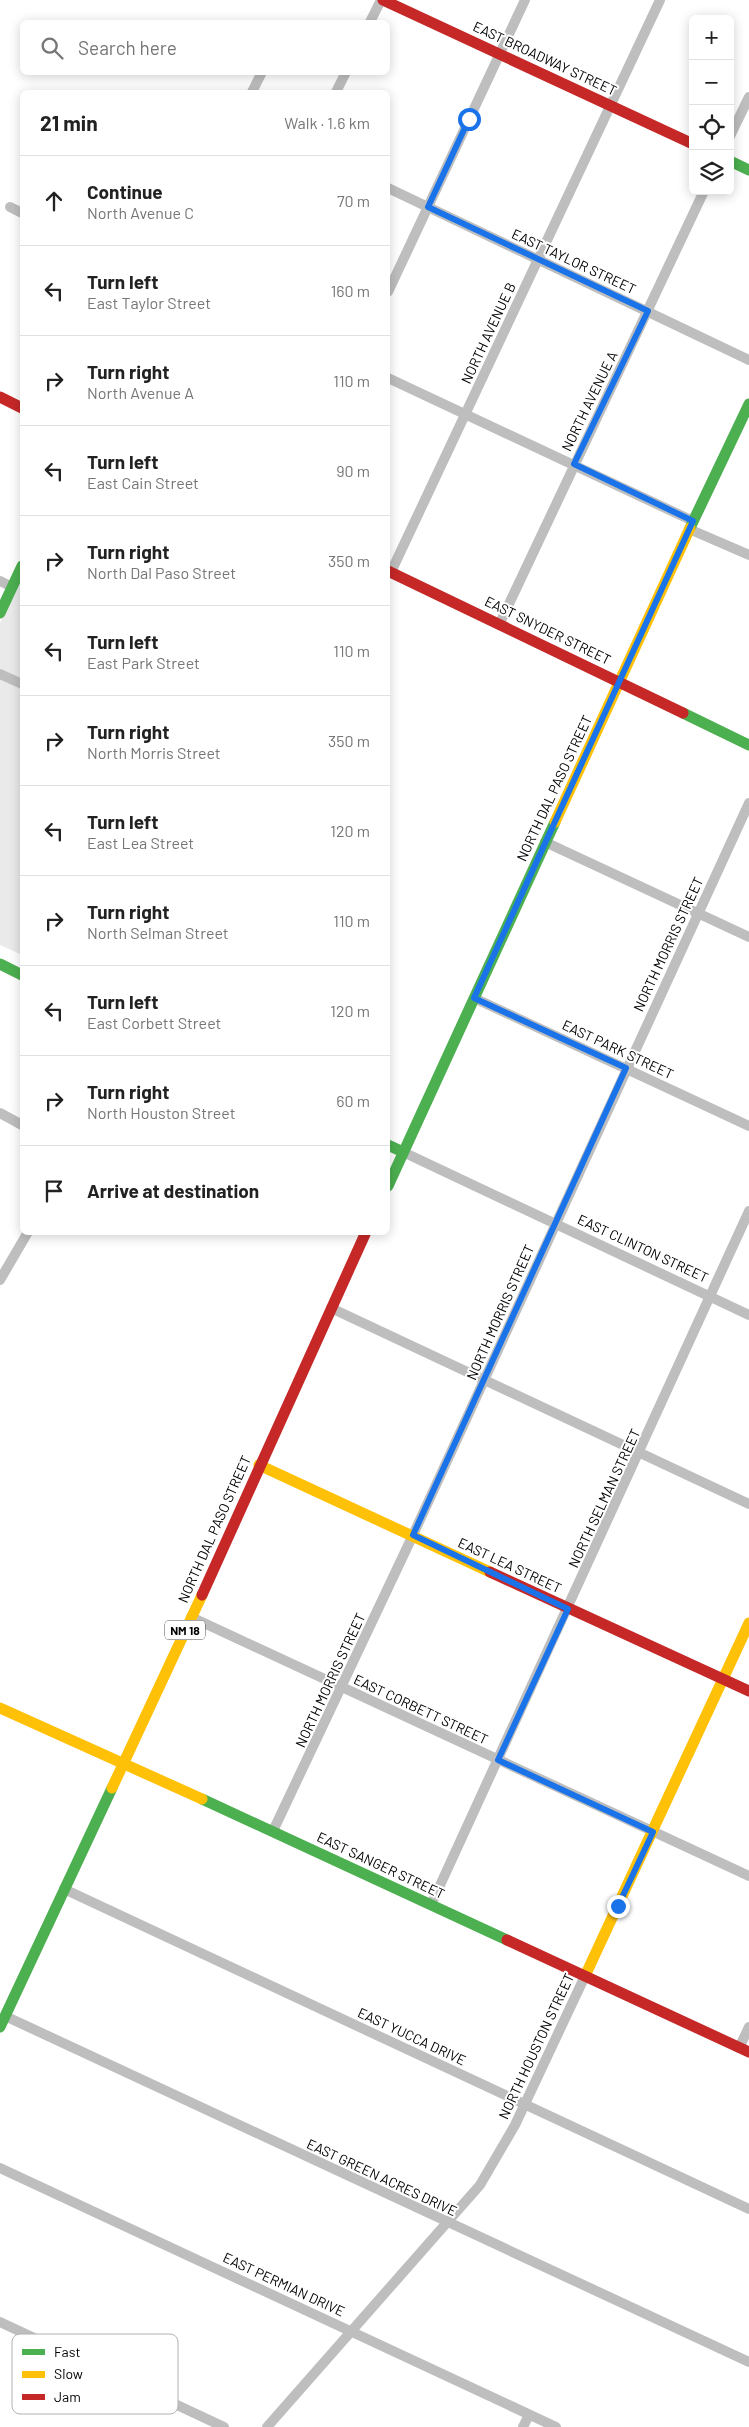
<!DOCTYPE html>
<html lang="en">
<head>
<meta charset="utf-8">
<style>
	body { margin:0; font-family:Barlow,sans-serif; background:#f6f6f6; color:#222 }
	.controls { position:absolute; right:15px; top:15px; display:grid; overflow:hidden; border-radius:8px; box-shadow:0 2px 12px #0003 }
	.controls button { width:45px; height:45px; display:grid; place-items:center; padding:0; border:0; border-bottom:1px solid #e0e0e0; background:#fff; color:#222; font:25px sans-serif }
	.stop { position:absolute; width:15px; height:15px; margin:-11px; border:4px solid #1a73e8; border-radius:50%; background:#fff }
	.stop.end { background:#1a73e8; border-color:#fff; box-shadow:0 1px 5px #0008 }
	.list { margin:0; padding:0; list-style:none }
	h2 { display:flex; justify-content:space-between; align-items:center; height:65px; margin:0; padding:0 20px; font-size:21px }
	h2 small { font-size:16px; font-weight:400; color:#767676 }
	.list li { display:grid; grid-template-columns:32px 1fr auto; gap:15px; align-items:center; box-sizing:border-box; height:90px; padding:0 20px; border-top:1px solid #e0e0e0 }
	.list b { display:block; font-size:19px; white-space:nowrap }
	.list p { margin:0; font-size:16px; white-space:nowrap; color:#767676 }
	.list em { font-size:16px; font-style:normal; color:#767676 }
	.icon { flex:none; width:28px; height:28px; fill:none; stroke:currentColor; stroke-width:2; stroke-linecap:round; stroke-linejoin:round }
	.map { position:relative; flex:none; width:749px; height:2427px; overflow:hidden }
	.search { position:absolute; background:#fff; box-shadow:0 2px 12px #0003; left:20px; top:20px; width:370px; height:55px; display:flex; align-items:center; gap:12px; box-sizing:border-box; padding:0 18px; border-radius:8px; color:#767676; font-size:19px }
	.panel { position:absolute; background:#fff; box-shadow:0 2px 12px #0003; left:20px; top:90px; width:370px; height:1145px; border-radius:8px }
	.map>svg:first-child { display:block }
	.green { fill:#eaeaea }
	.lines { fill:none; stroke-linecap:round; stroke-linejoin:round }
	.street { stroke:#bebebe; stroke-width:10 }
	.fast { stroke:#4caf50; stroke-width:11 }
	.slow { stroke:#ffc107; stroke-width:11 }
	.jam { stroke:#c62828; stroke-width:11 }
	.route { stroke:#1a73e8; stroke-width:6 }
	.labels { text-anchor:middle; dominant-baseline:central; stroke-width:4; stroke-linejoin:round; paint-order:stroke }
	.shield { fill:#fff; stroke:#4c4c4c; stroke-width:1 }
	.shield-label { font-size:12px; font-weight:bold; fill:#000 }
	.street-label { font-size:14px; fill:#000; stroke:#fff }
	.key { fill:#fff; stroke:#b2b2b2; stroke-width:1 }
	.key-label { font-size:14px; fill:#000 }
</style>
</head>
<body>
<div class="map">
<svg width="749" height="2427" viewBox="0 0 749 2427">
	<rect width="100%" height="100%" fill="#fff"/>
	<g class="green">
		<path d="M22,574V686L0,676V623Z"/>
		<path d="M0,678L22,687V955L0,945Z"/>
	</g>
	<g class="lines">
		<g class="street">
			<path d="M370,22L381,0"/>
			<path d="M252,92L262,72"/>
			<path d="M336,92L346,72"/>
			<path d="M730,136L749,97"/>
			<path d="M388,188L749,360"/>
			<path d="M10,207L22,213"/>
			<path d="M388,292L525,0"/>
			<path d="M388,378L693,521"/>
			<path d="M689,529L749,555"/>
			<path d="M391,572L660,0"/>
			<path d="M0,581L12,587"/>
			<path d="M500,623L704,191"/>
			<path d="M0,674L22,684"/>
			<path d="M545,842L749,937"/>
			<path d="M474,998L749,1126"/>
			<path d="M0,1113L22,1125"/>
			<path d="M403,1152L749,1315"/>
			<path d="M0,1280L28,1232"/>
			<path d="M331,1308L749,1504"/>
			<path d="M191,1617L749,1876"/>
			<path d="M273,1831L413,1535L749,803"/>
			<path d="M64,1889L749,2209"/>
			<path d="M431,1905L749,1211"/>
			<path d="M5,2016L749,2362"/>
			<path d="M739,2048L749,2027"/>
			<path d="M0,2168L556,2427"/>
			<path d="M0,2322L224,2427"/>
			<path d="M267,2427L480,2185L515,2125L585,1976"/>
			<path d="M523,2427L529,2415"/>
		</g>
		<g class="fast">
			<path d="M730,161L749,170"/>
			<path d="M690,528L749,404"/>
			<path d="M0,613L22,566"/>
			<path d="M683,713L749,745"/>
			<path d="M0,964L22,975"/>
			<path d="M388,1145L403,1152"/>
			<path d="M388,1186L555,822"/>
			<path d="M202,1799L507,1940"/>
			<path d="M0,2027L112,1788"/>
		</g>
		<g class="slow">
			<path d="M555,822L690,528"/>
			<path d="M259,1465L490,1572"/>
			<path d="M0,1708L202,1799"/>
			<path d="M112,1788L202,1595"/>
			<path d="M585,1976L749,1623"/>
		</g>
		<g class="jam">
			<path d="M383,0L693,144"/>
			<path d="M0,397L22,408"/>
			<path d="M388,571L683,713"/>
			<path d="M490,1572L749,1691"/>
			<path d="M202,1595L366,1232"/>
			<path d="M507,1940L749,2052"/>
		</g>
	</g>
	<g class="lines">
		<path class="route" d="M469,119L428,207L648,311L574,464L693,521L474,998L626,1068L413,1535L568,1609L498,1760L653,1832L618,1906"/>
	</g>
	<g class="labels">
		<rect class="shield" x="165" y="1620.5" width="40" height="19" rx="4"/>
		<g class="shield-label">
			<text x="185" y="1630">NM 18</text>
		</g>
		<g class="street-label">
			<text transform="translate(545 58) rotate(25)">EAST BROADWAY STREET</text>
			<text transform="translate(574 261) rotate(25)">EAST TAYLOR STREET</text>
			<text transform="translate(488 333) rotate(-65)">NORTH AVENUE B</text>
			<text transform="translate(589 401) rotate(-64)">NORTH AVENUE A</text>
			<text transform="translate(548 630) rotate(26)">EAST SNYDER STREET</text>
			<text transform="translate(554 788) rotate(-65)">NORTH DAL PASO STREET</text>
			<text transform="translate(668 944) rotate(-65)">NORTH MORRIS STREET</text>
			<text transform="translate(618 1049) rotate(25)">EAST PARK STREET</text>
			<text transform="translate(643 1248) rotate(25)">EAST CLINTON STREET</text>
			<text transform="translate(500 1312) rotate(-66)">NORTH MORRIS STREET</text>
			<text transform="translate(604 1498) rotate(-65)">NORTH SELMAN STREET</text>
			<text transform="translate(214 1529) rotate(-66)">NORTH DAL PASO STREET</text>
			<text transform="translate(510 1565) rotate(25)">EAST LEA STREET</text>
			<text transform="translate(330 1680) rotate(-65)">NORTH MORRIS STREET</text>
			<text transform="translate(421 1709) rotate(25)">EAST CORBETT STREET</text>
			<text transform="translate(381 1865) rotate(25)">EAST SANGER STREET</text>
			<text transform="translate(412 2036) rotate(25)">EAST YUCCA DRIVE</text>
			<text transform="translate(536 2046) rotate(-65)">NORTH HOUSTON STREET</text>
			<text transform="translate(382 2177) rotate(25)">EAST GREEN ACRES DRIVE</text>
			<text transform="translate(284 2284) rotate(25)">EAST PERMIAN DRIVE</text>
		</g>
	</g>
	<rect x="12" y="2334" width="166" height="80" rx="8" class="key"/>
	<rect x="22" y="2349" width="23" height="6" fill="#4caf50"/>
	<rect x="22" y="2371" width="23" height="7" fill="#ffc107"/>
	<rect x="22" y="2394" width="23" height="6" fill="#c62828"/>
	<g class="key-label">
		<text x="54" y="2357">Fast</text>
		<text x="54" y="2379">Slow</text>
		<text x="54" y="2402">Jam</text>
	</g>
</svg>
<div class="controls">
<button>+</button>
<button>−</button>
<button><svg class="icon" aria-label="locate" viewBox="0 0 24 24"><circle cx="12" cy="12" r="6"/><path d="M12 2v4M12 18v4M2 12h4M18 12h4"/></svg></button>
<button><svg class="icon" aria-label="layers" viewBox="0 0 24 24"><path d="M12 4l9 5-9 5-9-5zM3 14l9 5 9-5"/></svg></button>
</div>
<div class="stop" style="left:469px;top:119px"></div>
<div class="stop end" style="left:618px;top:1906px"></div>
<div class="search"><svg class="icon" aria-label="search" viewBox="0 0 24 24"><circle cx="10" cy="10" r="6"/><path d="M15 15l6 6"/></svg>Search here</div>
<section class="panel">
<h2>21 min<small>Walk · 1.6 km</small></h2>
<ul class="list">
<li><svg class="icon" aria-label="ahead" viewBox="0 0 24 24"><path d="M12 20V5M6 11l6-6 6 6"/></svg><div><b>Continue</b><p>North Avenue C</p></div><em>70 m</em></li>
<li><svg class="icon" aria-label="left" viewBox="0 0 24 24"><path d="M17 20v-9H6M10 6l-5 5 5 5"/></svg><div><b>Turn left</b><p>East Taylor Street</p></div><em>160 m</em></li>
<li><svg class="icon" aria-label="right" viewBox="0 0 24 24"><path d="M7 20v-9h11M14 6l5 5-5 5"/></svg><div><b>Turn right</b><p>North Avenue A</p></div><em>110 m</em></li>
<li><svg class="icon" aria-label="left" viewBox="0 0 24 24"><path d="M17 20v-9H6M10 6l-5 5 5 5"/></svg><div><b>Turn left</b><p>East Cain Street</p></div><em>90 m</em></li>
<li><svg class="icon" aria-label="right" viewBox="0 0 24 24"><path d="M7 20v-9h11M14 6l5 5-5 5"/></svg><div><b>Turn right</b><p>North Dal Paso Street</p></div><em>350 m</em></li>
<li><svg class="icon" aria-label="left" viewBox="0 0 24 24"><path d="M17 20v-9H6M10 6l-5 5 5 5"/></svg><div><b>Turn left</b><p>East Park Street</p></div><em>110 m</em></li>
<li><svg class="icon" aria-label="right" viewBox="0 0 24 24"><path d="M7 20v-9h11M14 6l5 5-5 5"/></svg><div><b>Turn right</b><p>North Morris Street</p></div><em>350 m</em></li>
<li><svg class="icon" aria-label="left" viewBox="0 0 24 24"><path d="M17 20v-9H6M10 6l-5 5 5 5"/></svg><div><b>Turn left</b><p>East Lea Street</p></div><em>120 m</em></li>
<li><svg class="icon" aria-label="right" viewBox="0 0 24 24"><path d="M7 20v-9h11M14 6l5 5-5 5"/></svg><div><b>Turn right</b><p>North Selman Street</p></div><em>110 m</em></li>
<li><svg class="icon" aria-label="left" viewBox="0 0 24 24"><path d="M17 20v-9H6M10 6l-5 5 5 5"/></svg><div><b>Turn left</b><p>East Corbett Street</p></div><em>120 m</em></li>
<li><svg class="icon" aria-label="right" viewBox="0 0 24 24"><path d="M7 20v-9h11M14 6l5 5-5 5"/></svg><div><b>Turn right</b><p>North Houston Street</p></div><em>60 m</em></li>
<li><svg class="icon" aria-label="arrive" viewBox="0 0 24 24"><path d="M6 21V4h12l-3 4 3 4H6"/></svg><div><b>Arrive at destination</b></div></li>
</ul>
</section>
</div>
</body>
</html>
